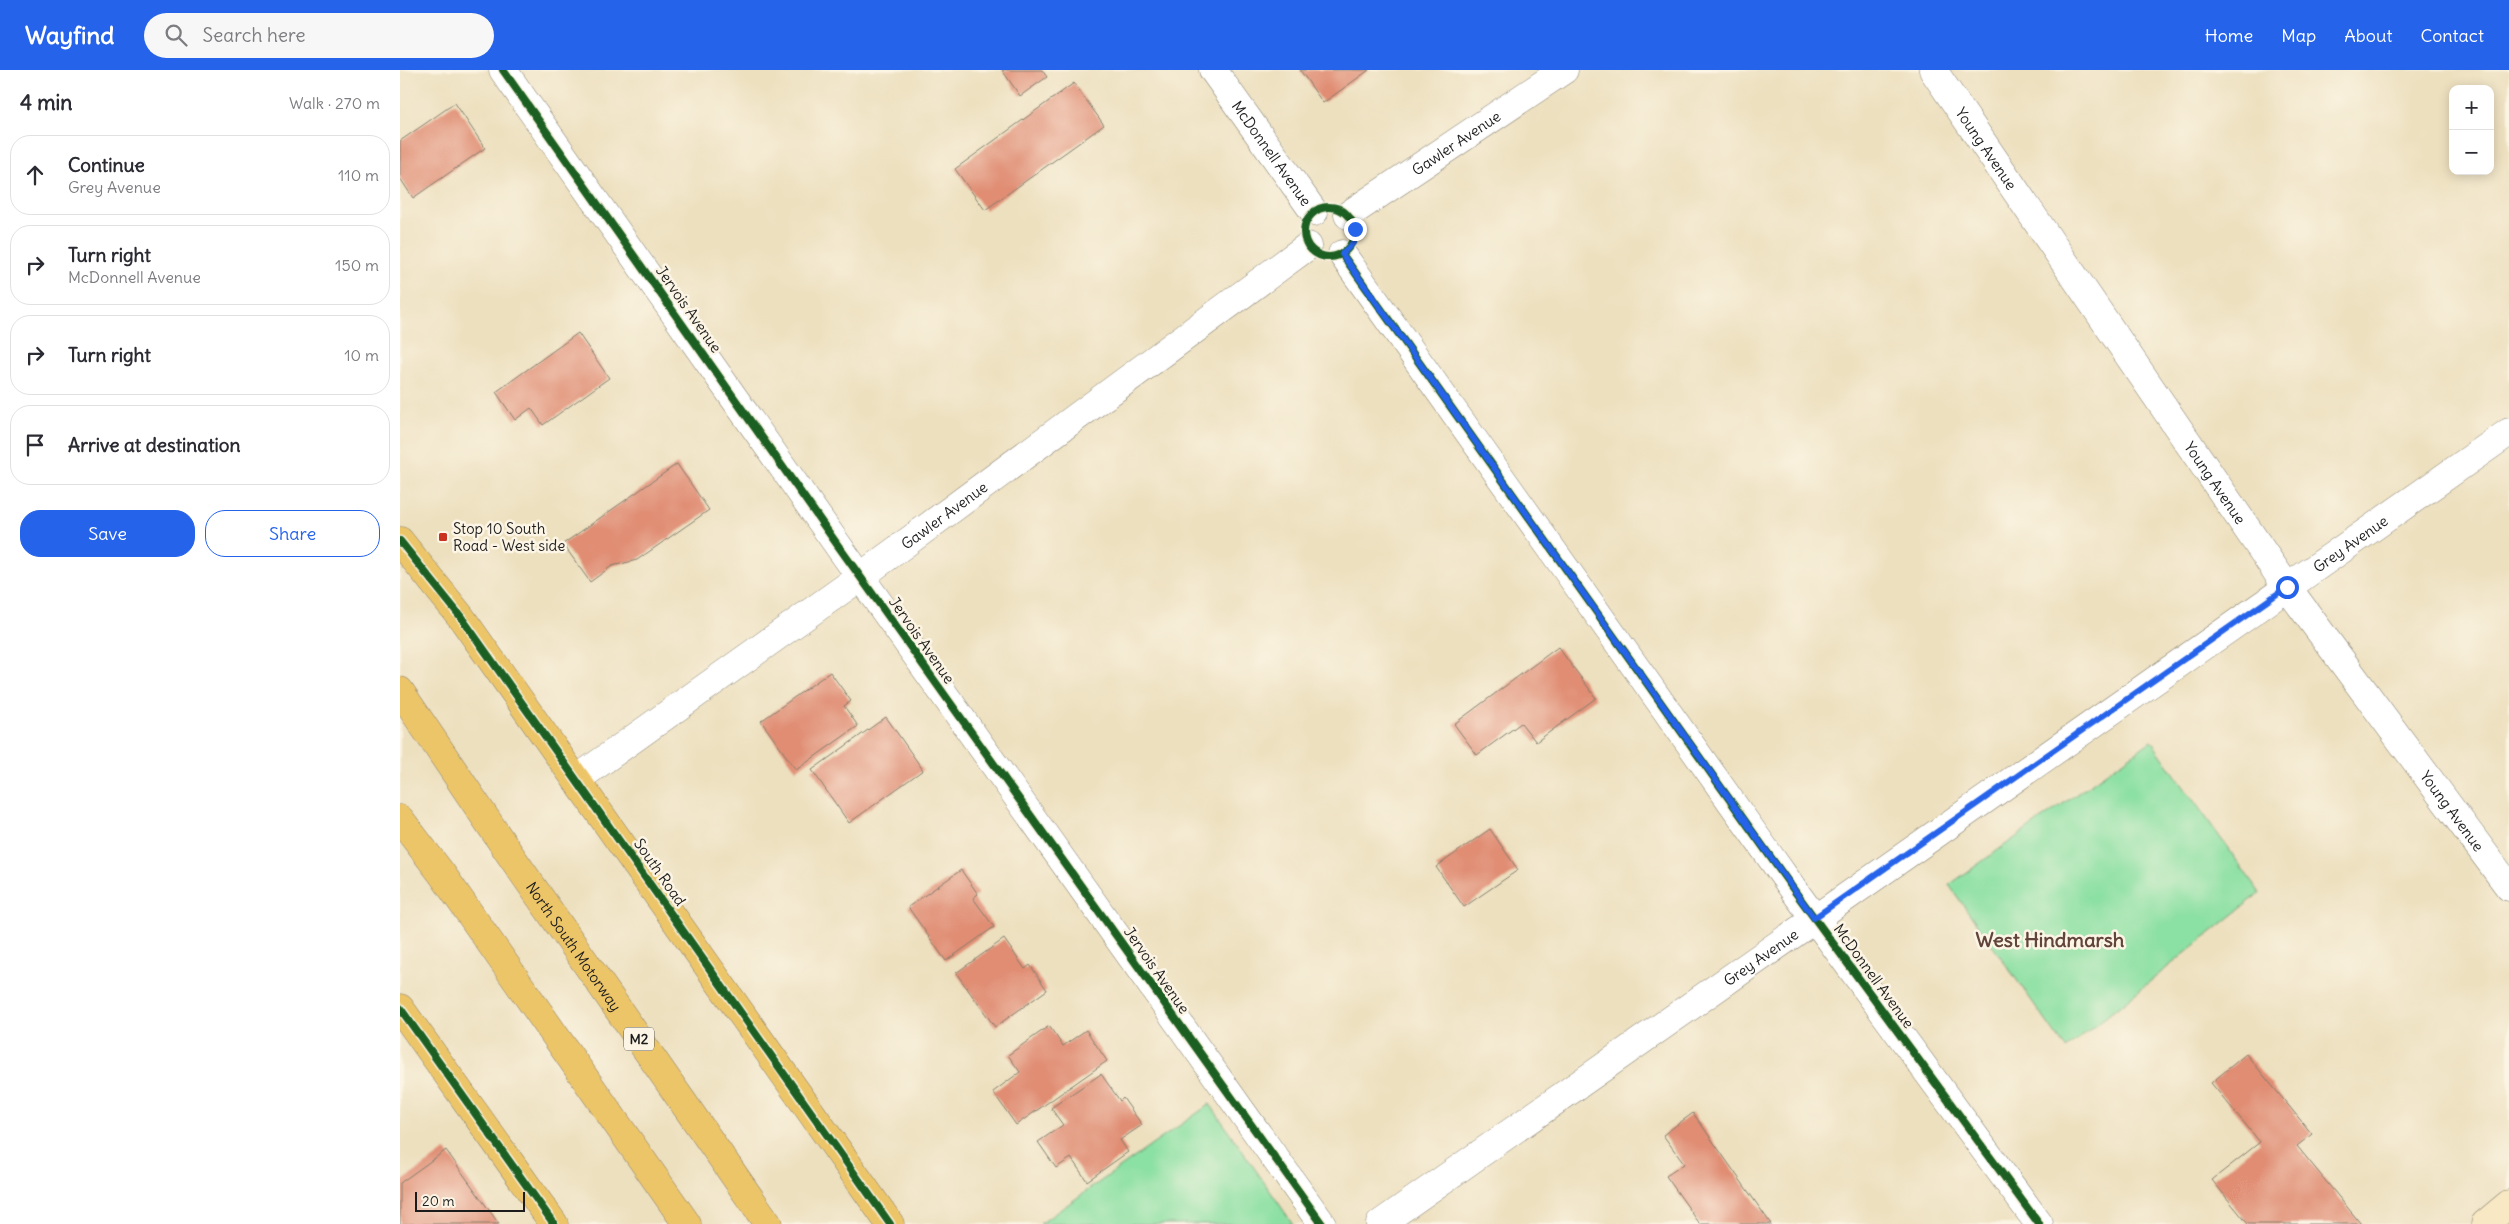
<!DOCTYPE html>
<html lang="en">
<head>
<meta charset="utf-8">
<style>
	body { margin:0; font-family:Delius,sans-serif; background:#f7f7f7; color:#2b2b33 }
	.controls { position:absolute; right:15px; top:15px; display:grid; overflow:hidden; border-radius:10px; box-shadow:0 2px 12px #0003 }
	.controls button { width:45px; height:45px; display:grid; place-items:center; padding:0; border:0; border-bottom:1px solid #e1e1e2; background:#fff; color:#2b2b33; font:25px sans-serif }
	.scale { position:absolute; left:15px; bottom:12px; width:110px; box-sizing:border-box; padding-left:5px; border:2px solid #1c1c1c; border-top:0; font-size:14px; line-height:18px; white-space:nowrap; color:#1c1c1c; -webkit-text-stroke:4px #fcf5e5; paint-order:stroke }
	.stop { position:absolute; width:15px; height:15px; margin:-11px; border:4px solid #2563eb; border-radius:50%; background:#fff }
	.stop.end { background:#2563eb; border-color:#fff; box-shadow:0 1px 5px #0008 }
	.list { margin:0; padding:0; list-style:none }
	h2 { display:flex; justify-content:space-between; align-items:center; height:65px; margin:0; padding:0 20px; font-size:21px }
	h2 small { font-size:16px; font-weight:400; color:#7c7c81 }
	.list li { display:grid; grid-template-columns:32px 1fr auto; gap:15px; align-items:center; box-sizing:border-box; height:80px; margin:0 10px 10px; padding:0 10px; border:1px solid #e1e1e2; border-radius:20px }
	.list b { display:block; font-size:19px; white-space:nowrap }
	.list p { margin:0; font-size:16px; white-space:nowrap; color:#7c7c81 }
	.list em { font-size:16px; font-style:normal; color:#7c7c81 }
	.actions { display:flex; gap:10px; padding:15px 20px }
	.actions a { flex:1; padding:11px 0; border:1px solid #2563eb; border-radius:20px; text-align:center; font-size:18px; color:#2563eb }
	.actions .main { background:#2563eb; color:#fff }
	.icon { flex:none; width:28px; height:28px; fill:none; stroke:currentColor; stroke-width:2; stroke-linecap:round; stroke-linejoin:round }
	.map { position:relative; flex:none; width:2109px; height:1154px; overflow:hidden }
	header { display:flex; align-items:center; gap:30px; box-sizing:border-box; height:70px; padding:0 25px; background:#2563eb; color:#fff }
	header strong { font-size:24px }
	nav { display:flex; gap:28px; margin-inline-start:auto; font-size:18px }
	.search { width:350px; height:45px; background:#f7f7f7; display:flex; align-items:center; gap:12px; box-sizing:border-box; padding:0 18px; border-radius:28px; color:#7c7c81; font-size:19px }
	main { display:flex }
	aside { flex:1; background:#fff }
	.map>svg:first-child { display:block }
	.green { fill:#8be0a3; stroke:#547e60 }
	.building { fill:#e08d73 }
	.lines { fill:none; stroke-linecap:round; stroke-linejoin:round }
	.minor-casing { stroke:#847e6e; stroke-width:29 }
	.secondary-casing { stroke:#847e6e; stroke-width:29 }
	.primary-casing { stroke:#847e6e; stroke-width:29 }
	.motorway-casing { stroke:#847e6e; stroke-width:29 }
	.minor { stroke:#fff; stroke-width:28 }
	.secondary { stroke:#f8e8c3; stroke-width:28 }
	.primary { stroke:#edc569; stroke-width:28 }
	.motorway { stroke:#edc569; stroke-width:28 }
	.cycleway-casing { stroke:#fcf5e5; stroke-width:11 }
	.cycleway { stroke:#1b5e20; stroke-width:8 }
	.route { stroke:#2563eb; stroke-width:6 }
	.poi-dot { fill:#c8321e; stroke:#fcf5e5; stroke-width:2 }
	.labels { text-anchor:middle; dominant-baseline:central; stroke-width:5; stroke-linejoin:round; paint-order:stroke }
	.shield { fill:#fcf5e5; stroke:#5f5d58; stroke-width:1 }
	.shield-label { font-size:14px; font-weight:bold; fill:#1c1c1c }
	.street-label { font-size:15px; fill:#1c1c1c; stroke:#fcf5e5 }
	.poi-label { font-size:15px; fill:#1c1c1c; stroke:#fcf5e5; text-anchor:start }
	.district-label { font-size:20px; font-weight:bold; fill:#61443a; stroke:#fcf5e5 }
</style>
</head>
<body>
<header>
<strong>Wayfind</strong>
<div class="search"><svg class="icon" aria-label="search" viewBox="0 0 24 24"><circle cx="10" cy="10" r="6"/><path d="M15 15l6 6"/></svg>Search here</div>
<nav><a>Home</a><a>Map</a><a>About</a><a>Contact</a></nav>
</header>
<main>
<aside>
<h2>4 min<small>Walk · 270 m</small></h2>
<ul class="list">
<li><svg class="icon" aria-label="ahead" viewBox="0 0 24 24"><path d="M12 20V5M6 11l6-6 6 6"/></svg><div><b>Continue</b><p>Grey Avenue</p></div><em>110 m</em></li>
<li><svg class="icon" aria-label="right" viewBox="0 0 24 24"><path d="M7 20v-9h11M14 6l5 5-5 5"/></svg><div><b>Turn right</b><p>McDonnell Avenue</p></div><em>150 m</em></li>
<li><svg class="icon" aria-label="right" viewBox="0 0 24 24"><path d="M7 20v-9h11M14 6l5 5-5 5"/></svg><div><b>Turn right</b></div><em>10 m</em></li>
<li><svg class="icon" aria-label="arrive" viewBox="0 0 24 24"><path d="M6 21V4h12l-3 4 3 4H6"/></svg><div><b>Arrive at destination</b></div></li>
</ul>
<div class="actions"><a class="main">Save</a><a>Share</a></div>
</aside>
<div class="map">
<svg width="2109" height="1154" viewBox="0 0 2109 1154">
	<rect width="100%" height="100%" fill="#fcf5e5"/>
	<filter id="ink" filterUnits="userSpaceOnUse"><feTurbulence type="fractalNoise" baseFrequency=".02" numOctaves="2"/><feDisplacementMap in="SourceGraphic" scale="10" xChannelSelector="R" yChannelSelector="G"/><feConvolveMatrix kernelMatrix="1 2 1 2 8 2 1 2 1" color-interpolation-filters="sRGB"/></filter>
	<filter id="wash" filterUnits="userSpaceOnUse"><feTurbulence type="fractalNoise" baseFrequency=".0096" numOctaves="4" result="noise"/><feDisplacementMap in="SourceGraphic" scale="20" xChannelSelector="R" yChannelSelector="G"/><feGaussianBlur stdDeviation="1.12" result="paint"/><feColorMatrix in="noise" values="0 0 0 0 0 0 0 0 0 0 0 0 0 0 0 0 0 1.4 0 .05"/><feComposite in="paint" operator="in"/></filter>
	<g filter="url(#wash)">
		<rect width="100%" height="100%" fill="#ede0bf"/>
		<g class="green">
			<path d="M1751,671L1860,823L1666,979L1549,815Z"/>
			<path d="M810,1034L893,1154H640Z"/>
		</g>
		<g id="blocks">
			<g class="building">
				<path d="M602,0H642L647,7L620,26Z"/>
				<path d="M900,0H969L923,33Z"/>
				<path d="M674,13L704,55L585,140L555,99Z"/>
				<path d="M55,33L85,78L13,128L0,108V71Z"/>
				<path d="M178,263L209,308L143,355L131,338L115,350L96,322Z"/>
				<path d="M277,394L309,440L237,490L212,496L190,512L163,474Z"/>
				<path d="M1158,577L1196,628L1136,672L1121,653L1077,685L1054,654Z"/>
				<path d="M430,602L451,631L444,636L458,656L396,700L361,651Z"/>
				<path d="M486,647L523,700L449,753L412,700Z"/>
				<path d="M1090,759L1118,800L1064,837L1036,797Z"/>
				<path d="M561,800L578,824L573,828L594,857L546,891L508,837Z"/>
				<path d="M604,869L625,899L630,895L647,920L595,957L556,903Z"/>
				<path d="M649,956L663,976L686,960L707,991L616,1055L593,1022L620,1002L608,985Z"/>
				<path d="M1846,984L1912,1064L1897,1076L1961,1154H1848L1812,1110L1860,1072L1811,1013Z"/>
				<path d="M701,1004L720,1031L723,1028L742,1055L720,1070L728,1082L687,1111L671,1088L656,1098L638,1072L663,1055L651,1038Z"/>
				<path d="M1293,1043L1371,1154H1300L1266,1106L1284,1094L1263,1065Z"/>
				<path d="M46,1080L99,1154H0V1113Z"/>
			</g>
		</g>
	</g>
	<g filter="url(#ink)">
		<use href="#blocks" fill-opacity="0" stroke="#847e6e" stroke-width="1"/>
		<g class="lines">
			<g class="minor-casing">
				<g id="minor">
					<path d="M103,0L439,477L922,1154"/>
					<path id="s1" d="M813,0L914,142"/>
					<path id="s2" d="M1533,0L1887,517L2109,817"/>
					<path id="s3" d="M948,145L1164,0"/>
					<path d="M942,184L1396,823L1639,1154"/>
					<path id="s4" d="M177,709L460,507L908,176"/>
					<path id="s5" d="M980,1154L2109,362"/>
				</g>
			</g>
			<g class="secondary-casing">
				<path id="secondary" d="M2085,1154L2109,1134"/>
			</g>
			<g class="primary-casing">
				<g id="primary">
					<path d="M0,471L61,547L490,1154"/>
					<path d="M0,938L154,1154"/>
				</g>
			</g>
			<g class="motorway-casing">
				<g id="motorway">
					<path id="s6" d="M0,621L109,783L368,1154"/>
					<path d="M0,749L42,804L287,1154"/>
				</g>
			</g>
			<use href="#minor" class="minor"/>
			<use href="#secondary" class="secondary"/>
			<use href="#primary" class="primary"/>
			<use href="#motorway" class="motorway"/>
			<g class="cycleway-casing">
				<g id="cycleway">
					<path d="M103,0L439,477L922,1154"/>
					<circle cx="929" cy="162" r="25"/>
					<path d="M942,184L1396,823L1639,1154"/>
					<path d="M0,471L61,547L490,1154"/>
					<path d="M0,938L154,1154"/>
				</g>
			</g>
			<use href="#cycleway" class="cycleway"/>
		</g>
	</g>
	<g class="lines" filter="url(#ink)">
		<path class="route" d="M955,159L953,173L942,184L1414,848L1887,517"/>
	</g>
	<rect class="poi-dot" x="38" y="462" width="10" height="10" rx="2.5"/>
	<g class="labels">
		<rect class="shield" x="224" y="957.5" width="30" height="23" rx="4"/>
		<g class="shield-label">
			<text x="239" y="969">M2</text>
		</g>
		<g class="street-label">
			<text stroke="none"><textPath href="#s3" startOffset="130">Gawler Avenue</textPath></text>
			<text stroke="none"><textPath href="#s2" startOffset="95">Young Avenue</textPath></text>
			<text stroke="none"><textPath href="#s1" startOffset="102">McDonnell Avenue</textPath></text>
			<text transform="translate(289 239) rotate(55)">Jervois Avenue</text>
			<text stroke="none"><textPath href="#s2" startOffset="500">Young Avenue</textPath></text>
			<text stroke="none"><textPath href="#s4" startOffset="452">Gawler Avenue</textPath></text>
			<text stroke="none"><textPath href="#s5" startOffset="1185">Grey Avenue</textPath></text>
			<text transform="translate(522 570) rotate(55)">Jervois Avenue</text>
			<text stroke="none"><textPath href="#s2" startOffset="905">Young Avenue</textPath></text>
			<text transform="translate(260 802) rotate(55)">South Road</text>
			<text stroke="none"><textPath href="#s6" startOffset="309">North South Motorway</textPath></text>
			<text stroke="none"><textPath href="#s5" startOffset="465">Grey Avenue</textPath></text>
			<text transform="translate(757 900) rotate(55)">Jervois Avenue</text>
			<text transform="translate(1474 906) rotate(54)">McDonnell Avenue</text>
		</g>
		<g class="poi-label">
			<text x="53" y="458">Stop 10 South<tspan x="53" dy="17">Road - West side</tspan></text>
		</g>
		<g class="district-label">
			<text x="1650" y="869">West Hindmarsh</text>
		</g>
	</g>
</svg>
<div class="controls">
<button>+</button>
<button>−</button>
</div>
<div class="scale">20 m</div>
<div class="stop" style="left:1887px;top:517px"></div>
<div class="stop end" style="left:955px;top:159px"></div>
</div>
</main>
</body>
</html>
